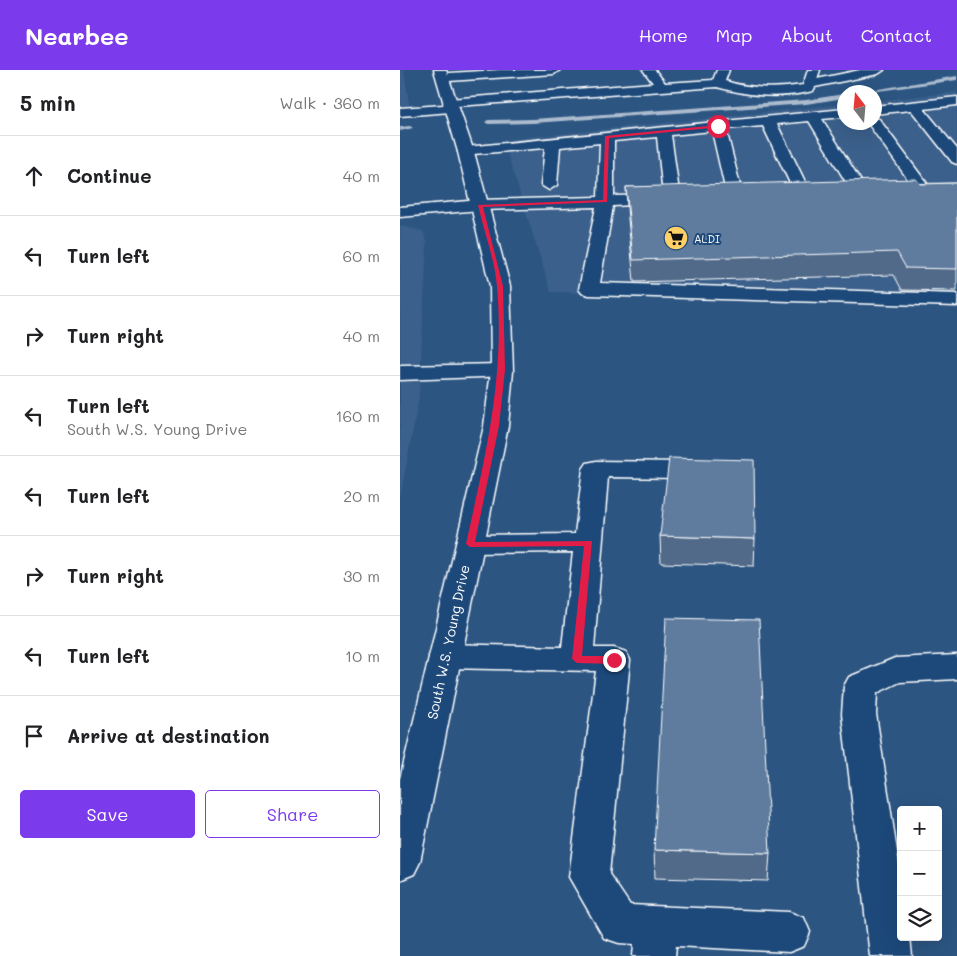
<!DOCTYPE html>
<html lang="en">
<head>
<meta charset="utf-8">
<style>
	body { margin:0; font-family:Mali,sans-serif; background:#f6f6f6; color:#202124 }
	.controls { position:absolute; right:15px; bottom:15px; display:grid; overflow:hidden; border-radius:5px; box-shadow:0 5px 20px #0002 }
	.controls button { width:45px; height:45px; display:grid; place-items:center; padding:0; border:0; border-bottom:1px solid #e0e0e0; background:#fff; color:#202124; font:25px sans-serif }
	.compass { position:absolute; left:437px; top:15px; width:45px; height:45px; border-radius:50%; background:#fff; box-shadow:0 5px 20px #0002; rotate:344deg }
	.stop { position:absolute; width:15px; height:15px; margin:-11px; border:4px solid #e11d48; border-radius:50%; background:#fff }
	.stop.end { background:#e11d48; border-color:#fff; box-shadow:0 1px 5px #0008 }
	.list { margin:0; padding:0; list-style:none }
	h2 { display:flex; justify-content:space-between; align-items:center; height:65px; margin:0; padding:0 20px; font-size:21px }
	h2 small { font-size:16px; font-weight:400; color:#757577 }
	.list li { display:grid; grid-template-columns:32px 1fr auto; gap:15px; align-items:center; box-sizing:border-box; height:80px; padding:0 20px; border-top:1px solid #e0e0e0 }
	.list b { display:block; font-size:19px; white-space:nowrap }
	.list p { margin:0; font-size:16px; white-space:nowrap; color:#757577 }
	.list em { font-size:16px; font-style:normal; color:#757577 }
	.actions { display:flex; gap:10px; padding:15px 20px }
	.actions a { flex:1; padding:11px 0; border:1px solid #7c3aed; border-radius:5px; text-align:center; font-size:18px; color:#7c3aed }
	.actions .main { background:#7c3aed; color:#fff }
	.icon { flex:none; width:28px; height:28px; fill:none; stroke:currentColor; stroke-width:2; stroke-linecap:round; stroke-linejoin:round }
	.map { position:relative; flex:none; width:557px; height:886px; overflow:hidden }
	header { display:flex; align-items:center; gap:30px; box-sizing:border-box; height:70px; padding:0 25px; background:#7c3aed; color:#fff }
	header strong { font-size:24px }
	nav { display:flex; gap:28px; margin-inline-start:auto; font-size:18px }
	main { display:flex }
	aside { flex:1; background:#fff }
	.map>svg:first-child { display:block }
	.built { fill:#3b618b }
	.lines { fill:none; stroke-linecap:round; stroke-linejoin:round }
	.stream { fill:#acbcce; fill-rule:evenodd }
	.minor-casing { stroke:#fff; stroke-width:3 }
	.major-casing { stroke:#fff; stroke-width:3 }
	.minor { fill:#1f4a7a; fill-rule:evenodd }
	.major { fill:#1f4a7a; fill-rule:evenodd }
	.wall { fill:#516b89; stroke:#fff }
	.building { fill:#5e7c9f; stroke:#fff }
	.route { fill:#e11d48 }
	.labels { text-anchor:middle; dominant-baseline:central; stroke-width:4; stroke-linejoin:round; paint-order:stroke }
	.far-poi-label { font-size:11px; fill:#fff; stroke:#1f4a7a; text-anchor:start }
	.street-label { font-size:14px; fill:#fff; stroke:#1f4a7a }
</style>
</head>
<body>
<header>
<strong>Nearbee</strong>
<nav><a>Home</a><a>Map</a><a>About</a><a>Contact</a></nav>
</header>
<main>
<aside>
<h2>5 min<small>Walk · 360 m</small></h2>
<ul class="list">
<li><svg class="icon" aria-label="ahead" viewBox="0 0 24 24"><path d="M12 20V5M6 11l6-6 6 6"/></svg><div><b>Continue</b></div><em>40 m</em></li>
<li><svg class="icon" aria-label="left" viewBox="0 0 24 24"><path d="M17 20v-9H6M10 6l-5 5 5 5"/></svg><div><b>Turn left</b></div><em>60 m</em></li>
<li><svg class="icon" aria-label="right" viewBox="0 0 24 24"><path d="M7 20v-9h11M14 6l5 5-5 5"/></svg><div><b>Turn right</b></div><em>40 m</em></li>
<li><svg class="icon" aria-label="left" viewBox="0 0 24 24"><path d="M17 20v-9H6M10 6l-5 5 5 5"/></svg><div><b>Turn left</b><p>South W.S. Young Drive</p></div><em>160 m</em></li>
<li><svg class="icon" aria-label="left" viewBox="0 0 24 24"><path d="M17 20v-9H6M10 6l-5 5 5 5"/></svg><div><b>Turn left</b></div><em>20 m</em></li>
<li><svg class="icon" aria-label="right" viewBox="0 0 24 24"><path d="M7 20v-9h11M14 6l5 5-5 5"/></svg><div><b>Turn right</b></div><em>30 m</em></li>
<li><svg class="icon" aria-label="left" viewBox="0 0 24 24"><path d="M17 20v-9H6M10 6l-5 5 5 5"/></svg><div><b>Turn left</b></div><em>10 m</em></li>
<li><svg class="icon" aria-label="arrive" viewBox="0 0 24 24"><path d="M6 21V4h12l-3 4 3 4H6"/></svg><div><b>Arrive at destination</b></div></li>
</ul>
<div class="actions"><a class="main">Save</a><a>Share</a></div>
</aside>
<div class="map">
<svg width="557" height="886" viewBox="0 0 557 886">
	<rect width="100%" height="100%" fill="#2c5582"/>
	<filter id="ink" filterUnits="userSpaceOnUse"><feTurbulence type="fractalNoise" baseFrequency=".02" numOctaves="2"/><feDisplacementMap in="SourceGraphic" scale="10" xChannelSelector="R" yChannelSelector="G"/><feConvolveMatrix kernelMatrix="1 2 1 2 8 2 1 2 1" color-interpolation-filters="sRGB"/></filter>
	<g filter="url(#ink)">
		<g class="built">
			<path d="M0,0H4L11,47H0Z"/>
			<path d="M557,22V233L151,222L103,70L444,34V52H474L475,31Z"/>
			<path d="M0,156L23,161L27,172L19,327L0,429Z"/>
		</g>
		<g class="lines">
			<g class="stream">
				<path d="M557,6V10L471,22H461Z"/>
				<path d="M444,24V28L406,34L133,53L88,54L85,52L88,50L133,49L406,30Z"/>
				<path d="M0,57L10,56L13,58L0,61Z"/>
			</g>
			<g class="minor-casing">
				<g id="minor">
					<path d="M99,0H160L154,4L49,11L43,7L49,3Z"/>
					<path d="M243,0H255L265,13L313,10L317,0H329L325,11C350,19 377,19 403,15L408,0H420L417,9L460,0H484L478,4L415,17L413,21C381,29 348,26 317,17L57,36L56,41L51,42L0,46V38L43,35L44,30L49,29L253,13Z"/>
					<path d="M557,27V35L524,39L557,79V94L552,92L511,40L474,44V36Z"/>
					<path d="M444,39V47L422,49L469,124L467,127H455L409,51L377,54L412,126L410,130H398L396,126L363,56L326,59L343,127L341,131H329L327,127L312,61L271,65L280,129L278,133L213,136L200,213L557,224V236L189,225L182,223L179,219L196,137L80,140L0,147V137L80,130L198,127L200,73L160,77L157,115L149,120L141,115L145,78L61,85L58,82L66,77ZM257,67L263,125L214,126V71Z"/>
					<path d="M474,48L479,49L531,119L533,122L531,125H519L467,52H474Z"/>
					<path d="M102,294L110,296L113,301L110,306L0,310V296Z"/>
					<path d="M196,391L280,392L289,394L293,400L289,406L280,408L208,407L194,578H214L226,582L230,590L209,804L230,835L389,842L404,848L410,862L404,876L389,882L276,876L275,886H233L234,874L219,873L204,868L169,807L196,601L45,598L34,594L29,586L34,578L45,574L162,577L173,482L70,483L60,480L56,474L60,468L70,465L175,464L183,399L187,393Z"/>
					<path d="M557,585V609L500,612L477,623L476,644L501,808V867H510L512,886H470L442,644L444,616L449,607L495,588Z"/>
				</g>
			</g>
			<g class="major-casing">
				<path id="major" d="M34,0H46L74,82L110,216L113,301L108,356L20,792L14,804L0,810V709L84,356L91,301L90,216L58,82Z"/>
			</g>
			<use href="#minor" class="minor"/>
			<use href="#major" class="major"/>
		</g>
		<g class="wall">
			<path d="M557,113V221L502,220L494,205L234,212L227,138L226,117Z"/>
			<path d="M260,466L355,469L354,496L261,493Z"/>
			<path d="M254,780L370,783L368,811L255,808Z"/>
		</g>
		<g class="building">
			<path d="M516,109L520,114L557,113V199L506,198L497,182L233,190L226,117Z"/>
			<path d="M269,388L354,390L355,469L260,466Z"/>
			<path d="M266,548L359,550L370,783L254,780Z"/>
		</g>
	</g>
	<path class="route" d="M318,55L320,57L209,68L207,132L83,137L103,216L105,300L99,356L75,472L192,471L182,586H214L218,590L214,594L177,593L172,589L184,476L70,477L66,474C85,387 105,308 97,217C95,190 84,162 78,135L203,130L205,66Z"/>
	<defs>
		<g id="supermarket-disc" transform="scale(1.25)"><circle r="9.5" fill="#ffd166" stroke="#1f4a7a"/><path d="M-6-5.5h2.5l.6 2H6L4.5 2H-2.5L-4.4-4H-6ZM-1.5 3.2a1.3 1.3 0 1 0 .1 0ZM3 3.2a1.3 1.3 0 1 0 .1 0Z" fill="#111"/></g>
	</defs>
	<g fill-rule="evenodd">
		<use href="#supermarket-disc" x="276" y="168"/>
	</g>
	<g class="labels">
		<g class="far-poi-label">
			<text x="294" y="168">ALDI</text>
		</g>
		<g class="street-label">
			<text transform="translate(48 572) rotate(-78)">South W.S. Young Drive</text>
		</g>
	</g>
</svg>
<div class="controls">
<button>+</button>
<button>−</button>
<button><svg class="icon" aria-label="layers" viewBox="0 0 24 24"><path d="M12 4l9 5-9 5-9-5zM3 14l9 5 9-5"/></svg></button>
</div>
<svg class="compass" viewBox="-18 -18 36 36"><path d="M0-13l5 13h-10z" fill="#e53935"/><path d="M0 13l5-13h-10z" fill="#757577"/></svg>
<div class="stop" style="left:318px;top:56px"></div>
<div class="stop end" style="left:214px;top:590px"></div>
</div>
</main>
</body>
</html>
